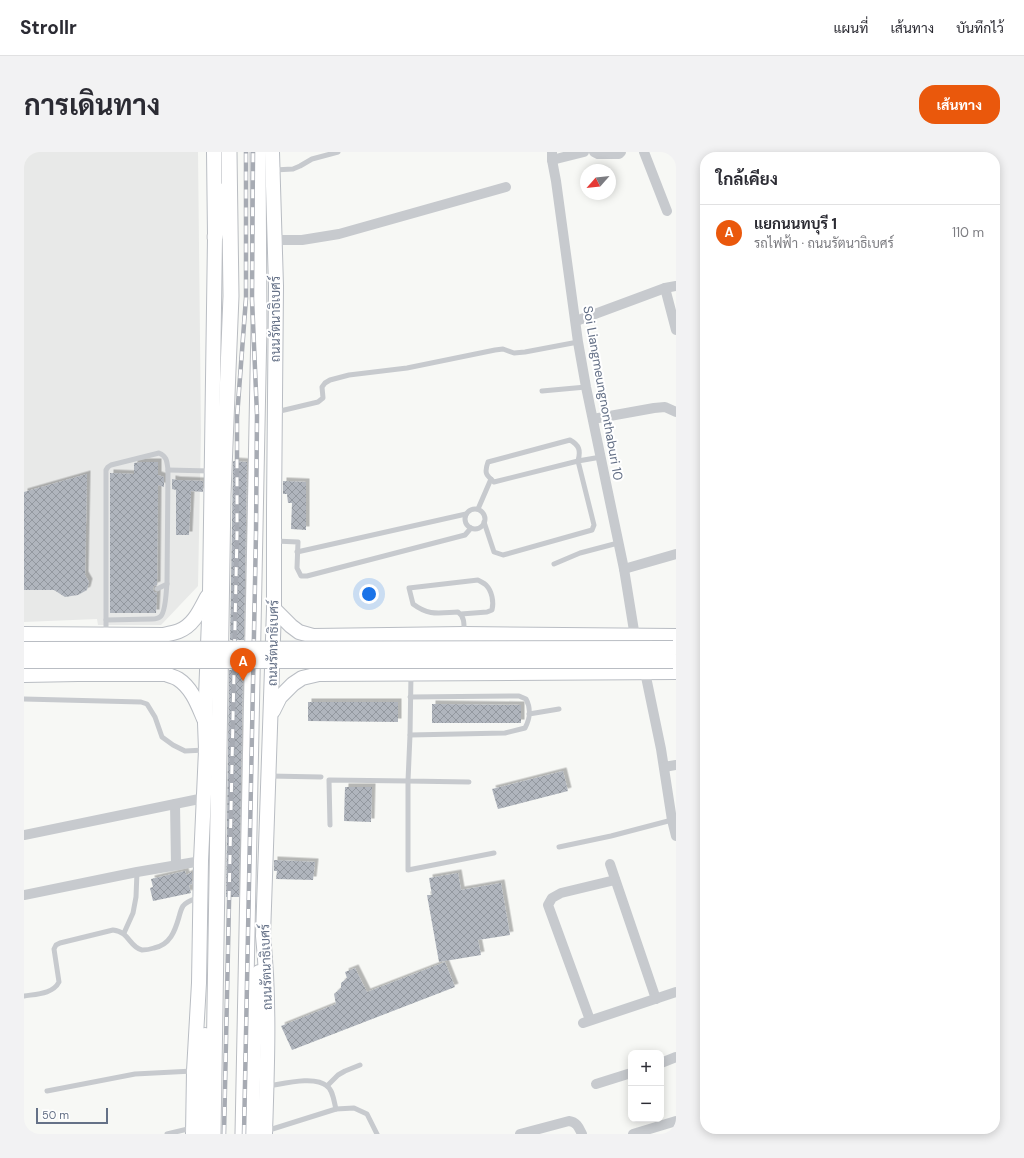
<!DOCTYPE html>
<html lang="th">
<head>
<meta charset="utf-8">
<style>
	body { margin:0; font-family:"DM Sans",Sarabun,sans-serif; background:#f2f2f3; color:#2b2b33 }
	.controls { position:absolute; right:12px; bottom:12px; display:grid; overflow:hidden; border-radius:8px; box-shadow:0 2px 10px #0003 }
	.controls button { width:36px; height:36px; display:grid; place-items:center; padding:0; border:0; border-bottom:1px solid #e1e1e2; background:#fff; color:#2b2b33; font:20px sans-serif }
	.compass { position:absolute; left:556px; top:12px; width:36px; height:36px; border-radius:50%; background:#fff; box-shadow:0 2px 10px #0003; rotate:243deg }
	.scale { position:absolute; left:12px; bottom:10px; width:72px; box-sizing:border-box; padding-left:4px; border:2px solid #657187; border-top:0; font-size:11px; line-height:14px; white-space:nowrap; color:#657187; -webkit-text-stroke:3px #fff; paint-order:stroke }
	.you { position:absolute; left:345px; top:442px; width:14px; height:14px; margin:-10px; border:3px solid #fff; border-radius:50%; background:#1a73e8; box-shadow:0 0 0 6px #1a73e833 }
	.badge { display:grid; place-items:center; width:26px; height:26px; border-radius:50%; background:#ea580c; color:#fff; font-size:13px; font-weight:700 }
	.pin { position:absolute; translate:-50% -33px; filter:drop-shadow(0 1px 2px #0008) }
	.pin::after { content:''; position:absolute; top:21px; width:14px; height:12px; background:inherit; clip-path:polygon(0 0,100% 0,50% 100%) }
	.list { margin:0; padding:0; list-style:none }
	h2 { display:flex; justify-content:space-between; align-items:center; height:52px; margin:0; padding:0 16px; font-size:17px }
	h2 small { font-size:13px; font-weight:400; color:#7c7c81 }
	.list li { display:grid; grid-template-columns:26px 1fr auto; gap:12px; align-items:center; box-sizing:border-box; height:56px; padding:0 16px; border-top:1px solid #e1e1e2 }
	.list b { display:block; font-size:15px; white-space:nowrap }
	.list p { margin:0; font-size:13px; white-space:nowrap; color:#7c7c81 }
	.list em { font-size:13px; font-style:normal; color:#7c7c81 }
	.map { position:relative; flex:none; width:652px; height:982px; overflow:hidden; border-radius:16px }
	header { display:flex; align-items:center; gap:24px; box-sizing:border-box; height:56px; padding:0 20px; background:#fff; border-bottom:1px solid #e1e1e2 }
	header strong { font-size:19px }
	nav { display:flex; gap:22px; margin-inline-start:auto; font-size:14px }
	.intro { display:flex; align-items:center; justify-content:space-between; box-sizing:border-box; height:96px; padding:0 24px }
	h1 { margin:0; font-size:28px }
	.button { padding:10px 18px; border-radius:16px; background:#ea580c; color:#fff; font-size:14px; font-weight:700 }
	main { display:flex; gap:24px; padding:0 24px }
	aside { flex:1; background:#fff; border-radius:16px; box-shadow:0 2px 10px #0003 }
	.map>svg:first-child { display:block }
	.built { fill:#e8e9e8 }
	.building { fill:url(#building-cross-hatch); filter:url(#shadow) }
	.lines { fill:none; stroke-linecap:round; stroke-linejoin:round }
	.secondary-casing { stroke:#b9bdc3; stroke-width:16 }
	.primary-casing { stroke:#babdc2; stroke-width:17 }
	.service { stroke:#c7cace; stroke-width:5 }
	.minor { stroke:#c7cace; stroke-width:10 }
	.secondary { stroke:#fff; stroke-width:14 }
	.primary { stroke:#fff; stroke-width:15 }
	.rail-casing { stroke:#a7abb3; stroke-width:4.5 }
	.rail { stroke:#fff; stroke-width:3; stroke-dasharray:9; stroke-linecap:butt }
	.secondary-bridge-casing { stroke:#b9bdc3; stroke-width:16; stroke-linecap:butt }
	.secondary-bridge { stroke:#fff; stroke-width:14 }
	.labels { text-anchor:middle; dominant-baseline:central; stroke-width:4; stroke-linejoin:round; paint-order:stroke }
	.street-label { font-size:13px; fill:#657187; stroke:#fff }
</style>
</head>
<body>
<header>
<strong>Strollr</strong>
<nav><a>แผนที่</a><a>เส้นทาง</a><a>บันทึกไว้</a></nav>
</header>
<div class="intro"><h1>การเดินทาง</h1><a class="button">เส้นทาง</a></div>
<main>
<div class="map">
<svg width="652" height="982" viewBox="0 0 652 982">
	<defs>
		<pattern id="building-cross-hatch" width="8" height="8" patternUnits="userSpaceOnUse"><rect width="8" height="8" fill="#b0b5bd"/><path d="M0 0l8 8M0 8l8-8" fill="none" stroke="#93989f"/></pattern>
		<filter id="shadow"><feDropShadow dx="3.5" dy="-3.5" stdDeviation="0" flood-color="#0004"/></filter>
	</defs>
	<rect width="100%" height="100%" fill="#f7f8f5"/>
	<path class="built" d="M0,0H174L177,280L174,434L137,473H74L73,467L0,470Z"/>
	<g class="building">
		<path d="M209,309L223,310L220,488H206Z"/>
		<path d="M117,310H134V323L140,325V335L134,333L133,433L130,434L129,437L130,440L133,441L132,461H86V321L110,322V311Z"/>
		<path d="M63,322L61,423L65,430L63,438L54,443L41,445L30,438H0V340Z"/>
		<path d="M148,327L153,328L179,329V340L167,339L165,383H152V338L148,337Z"/>
		<path d="M259,329L282,330V378L267,377L268,351H264L263,342H259Z"/>
		<path d="M205,518H219L215,745H202Z"/>
		<path d="M284,550H374V570L284,569Z"/>
		<path d="M408,552L497,553V571H408Z"/>
		<path d="M539,619L544,639L474,657L468,637Z"/>
		<path d="M321,635H348L347,670L320,669Z"/>
		<path d="M250,708L291,710L289,728L252,727L253,719H250Z"/>
		<path d="M161,719L162,723L168,720V732L165,733L167,741L129,749L126,736L129,735L127,727Z"/>
		<path d="M434,721L437,738L477,731L486,783L454,788L457,803L415,810L403,743H408L405,726Z"/>
		<path d="M421,810L431,835L268,898L257,874L312,852L310,842L317,836V831L323,826L321,820L331,816L343,840Z"/>
	</g>
	<g class="lines">
		<g class="secondary-casing">
			<g id="secondary">
				<path d="M250,457L267,474L275,480L289,484L440,482L652,484"/>
				<path d="M0,482L139,483C144,482 150,481 155,479C170,473 176,458 183,445"/>
				<path d="M0,523L54,522H142C146,524 151,525 154,527C168,536 174,553 180,567"/>
				<path d="M249,559L256,545L269,532L278,526L295,522L652,520"/>
				<path d="M169,982L170,919L175,831L177,709L182,598L181,571L186,441L191,85L190,0"/>
				<path d="M179,982L181,883"/>
				<path d="M228,982C229,928 229,874 235,820"/>
				<path d="M241,982C243,916 246,850 239,784L250,457V357L252,134L248,0"/>
			</g>
		</g>
		<g class="primary-casing">
			<g id="primary">
				<path d="M191,85L199,39"/>
				<path d="M189,982L199,342L207,144L205,0"/>
				<path d="M219,982L235,173L234,0"/>
			</g>
		</g>
		<g class="service">
			<path d="M250,18L269,17L276,14L288,7L314,0"/>
			<path d="M518,239L562,235"/>
			<path d="M252,260L294,250L299,246L298,235L301,231L306,228L325,223L383,216L471,198L479,197L490,201L501,200L554,190"/>
			<path d="M144,318L186,319"/>
			<path d="M454,357L467,327"/>
			<circle cx="451" cy="367" r="10"/>
			<path d="M460,370L470,400L479,403L568,378L570,373L554,309C557,298 555,293 546,288L464,310C460,321 462,323 470,330L554,309L577,305"/>
			<path d="M251,389L274,390L273,416L277,424H283L441,383L447,376"/>
			<path d="M273,400L442,362"/>
			<path d="M530,412L556,401L594,391"/>
			<path d="M437,462L463,460L468,458C470,450 468,439 462,433C460,431 457,430 454,428L385,436L389,452C405,464 414,461 434,460C441,465 440,473 440,481"/>
			<path d="M82,468L128,467C131,467 135,466 137,464C142,458 142,439 143,432"/>
			<path d="M82,481V318L84,315L87,313L135,301C143,304 143,310 144,318L143,432L133,437"/>
			<path d="M387,522L386,583L384,629L445,630"/>
			<path d="M0,547L117,550L123,552L131,565L138,585L149,593L161,599L181,598"/>
			<path d="M505,562L535,557"/>
			<path d="M386,583L481,581L501,576C506,567 507,556 502,547L495,544L386,545"/>
			<path d="M245,624L297,625"/>
			<path d="M306,673L305,628L384,629V718L470,701"/>
			<path d="M535,695L587,684L648,668"/>
			<path d="M100,781L109,761L112,745L113,720"/>
			<path d="M0,844C12,842 29,842 35,830L30,797L32,793L36,791L89,778C106,780 105,795 118,798C121,798 127,797 130,796C146,793 151,779 155,765C156,761 157,757 159,754C163,749 171,747 176,745"/>
			<path d="M303,934L314,923L321,919L336,913"/>
			<path d="M23,939L111,922L169,919"/>
			<path d="M312,957L330,956L343,962L353,982"/>
			<path d="M242,979L312,957C310,950 309,938 303,934C291,923 258,932 244,934"/>
			<path d="M143,982L168,976"/>
		</g>
		<g class="minor">
			<path d="M528,0V8L532,29L554,190L562,235L600,417L611,485"/>
			<path d="M570,0L574,2H595L597,0"/>
			<path d="M620,0L643,59"/>
			<path d="M528,8L560,0"/>
			<path d="M251,88H278L315,82L482,35"/>
			<path d="M641,136L652,178"/>
			<path d="M552,169L641,136L652,134"/>
			<path d="M569,267L630,256L641,255L652,260"/>
			<path d="M600,417L652,402"/>
			<path d="M621,520L637,597L648,668L652,684"/>
			<path d="M640,615L652,613"/>
			<path d="M151,652L152,712"/>
			<path d="M0,683L180,646"/>
			<path d="M586,712L632,847"/>
			<path d="M0,743L113,720L177,709"/>
			<path d="M566,868L524,753L528,746L537,741L591,728"/>
			<path d="M559,871L652,840"/>
			<path d="M637,911L652,905"/>
			<path d="M572,932L607,921"/>
			<path d="M496,982L545,969C553,970 555,976 558,982"/>
			<path d="M609,982L652,969"/>
		</g>
		<use href="#secondary" class="secondary"/>
		<use href="#primary" class="primary"/>
		<g class="rail-casing">
			<g id="rail">
				<path d="M200,982L213,381V265L222,146V0"/>
				<path d="M220,982L232,381L233,263L228,147L229,0"/>
			</g>
		</g>
		<use href="#rail" class="rail"/>
		<g class="secondary-bridge-casing">
			<g id="secondary-bridge">
				<path d="M0,497L649,496"/>
				<path d="M0,509H649"/>
			</g>
		</g>
		<use href="#secondary-bridge" class="secondary-bridge"/>
	</g>
	<g class="labels">
		<g class="street-label">
			<text transform="translate(251 167) rotate(-90)">ถนนรัตนาธิเบศร์</text>
			<text transform="translate(579 241) rotate(80)">Soi Liangmeungnonthaburi 10</text>
			<text transform="translate(249 491) rotate(-89)">ถนนรัตนาธิเบศร์</text>
			<text transform="translate(242 815) rotate(-92)">ถนนรัตนาธิเบศร์</text>
		</g>
	</g>
</svg>
<div class="controls">
<button>+</button>
<button>−</button>
</div>
<svg class="compass" viewBox="-18 -18 36 36"><path d="M0-13l5 13h-10z" fill="#e53935"/><path d="M0 13l5-13h-10z" fill="#7c7c81"/></svg>
<div class="scale">50 m</div>
<div class="you"></div>
<div class="pin badge" style="left:219px;top:529px">A</div>
</div>
<aside>
<h2>ใกล้เคียง<small></small></h2>
<ul class="list">
<li><span class="badge">A</span><div><b>แยกนนทบุรี 1</b><p>รถไฟฟ้า · ถนนรัตนาธิเบศร์</p></div><em>110 m</em></li>
</ul>
</aside>
</main>
</body>
</html>
